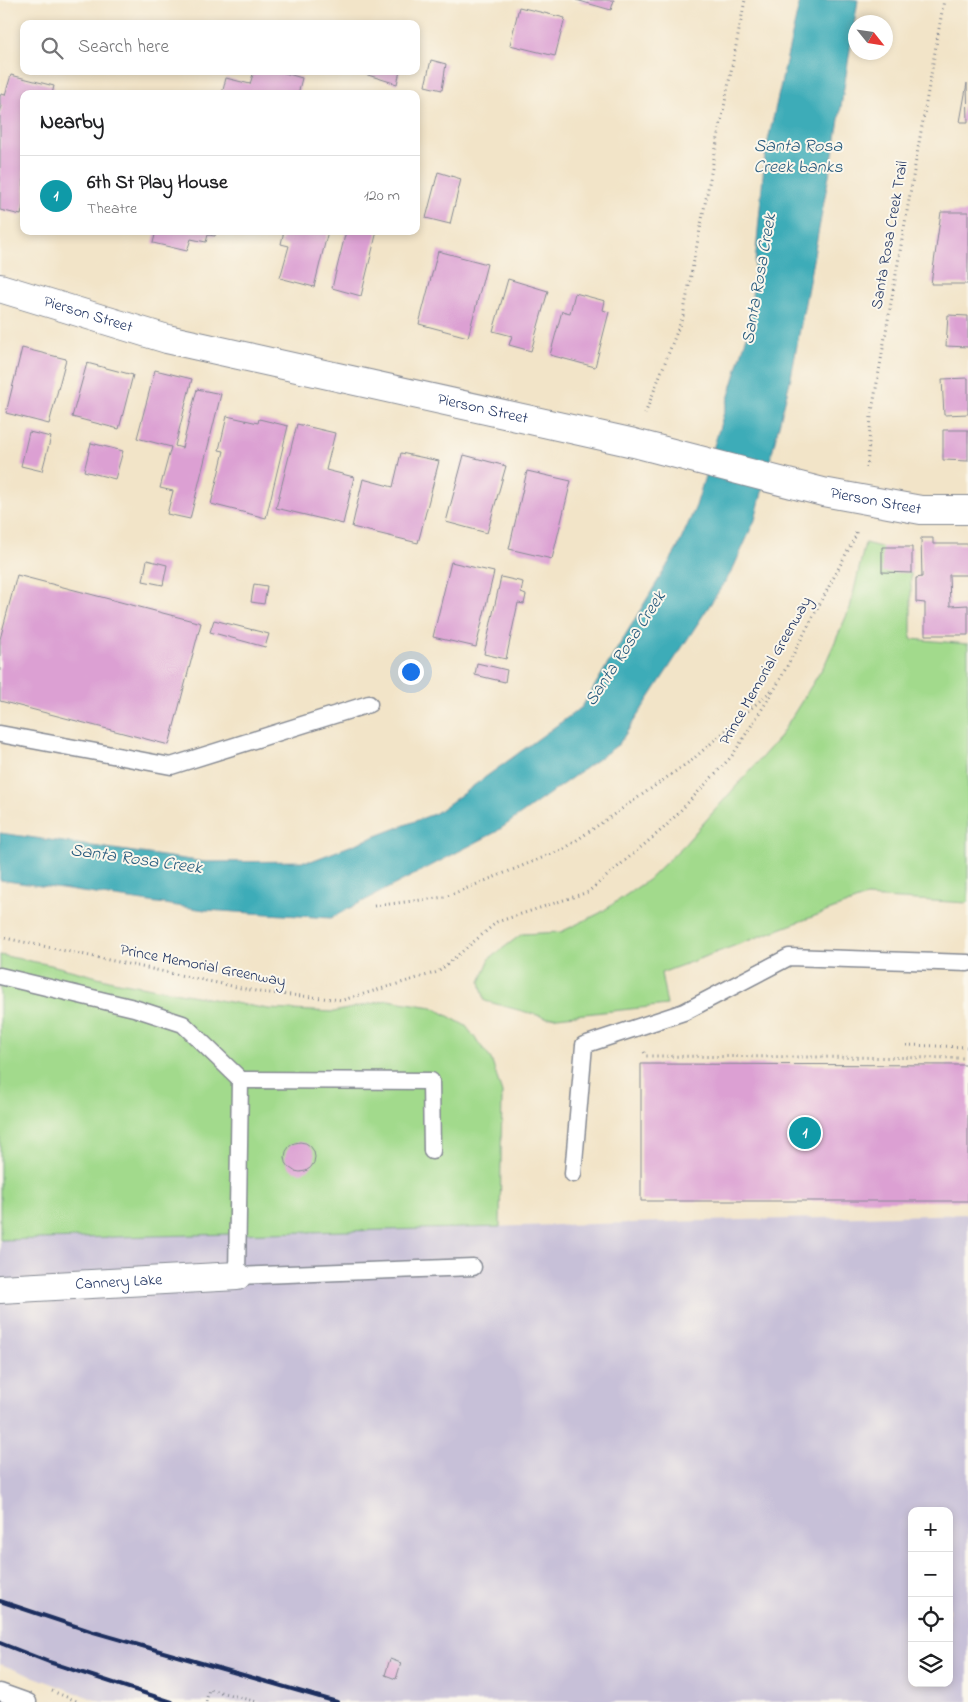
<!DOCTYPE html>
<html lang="en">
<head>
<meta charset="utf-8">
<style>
	body { margin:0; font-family:"Indie Flower",sans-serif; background:#f2f2f2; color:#202124 }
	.controls { position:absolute; right:15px; bottom:15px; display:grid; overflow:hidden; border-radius:10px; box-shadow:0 2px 8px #0003 }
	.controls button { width:45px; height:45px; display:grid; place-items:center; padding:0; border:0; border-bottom:1px solid #e0e0e0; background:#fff; color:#202124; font:25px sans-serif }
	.compass { position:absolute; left:848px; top:15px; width:45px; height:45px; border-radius:50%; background:#fff; box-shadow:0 2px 8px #0003; rotate:120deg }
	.you { position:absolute; left:410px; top:671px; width:18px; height:18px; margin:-12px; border:4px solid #fff; border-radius:50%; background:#1a73e8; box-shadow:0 0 0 8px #1a73e833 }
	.badge { display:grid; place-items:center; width:32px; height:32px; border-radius:50%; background:#d93025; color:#fff; font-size:16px; font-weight:700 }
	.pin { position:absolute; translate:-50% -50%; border:2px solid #fff; box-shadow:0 1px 5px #0006 }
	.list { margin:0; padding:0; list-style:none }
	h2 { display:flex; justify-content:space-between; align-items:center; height:65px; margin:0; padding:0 20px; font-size:21px }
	h2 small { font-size:16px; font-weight:400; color:#757577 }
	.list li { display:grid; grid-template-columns:32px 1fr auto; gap:15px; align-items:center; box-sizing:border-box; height:80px; padding:0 20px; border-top:1px solid #e0e0e0 }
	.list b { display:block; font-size:19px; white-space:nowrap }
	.list p { margin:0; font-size:16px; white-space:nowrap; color:#757577 }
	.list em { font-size:16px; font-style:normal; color:#757577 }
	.icon { flex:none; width:28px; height:28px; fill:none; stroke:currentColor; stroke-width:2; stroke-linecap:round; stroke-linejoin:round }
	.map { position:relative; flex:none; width:968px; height:1702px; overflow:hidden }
	.search { position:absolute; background:#fff; box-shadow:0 2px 8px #0003; left:20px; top:20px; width:400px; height:55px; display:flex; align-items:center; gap:12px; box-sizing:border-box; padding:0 18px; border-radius:10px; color:#757577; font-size:19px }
	.panel { position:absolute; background:#fff; box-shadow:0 2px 8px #0003; left:20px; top:90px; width:400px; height:145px; border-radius:10px }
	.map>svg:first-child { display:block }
	.industrial { fill:#c7c0d8; fill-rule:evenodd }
	.green { fill:#a2da8c; stroke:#5e8475 }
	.water { fill:#3cacb8; stroke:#2c6e8b }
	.building { fill:#dca0d3 }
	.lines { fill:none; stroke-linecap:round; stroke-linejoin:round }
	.service-casing { stroke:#868a93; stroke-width:19 }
	.minor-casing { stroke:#868a93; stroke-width:30 }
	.path { stroke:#868a93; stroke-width:3; stroke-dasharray:1 4; stroke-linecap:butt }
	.service { stroke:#fff; stroke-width:16 }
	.minor { stroke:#fff; stroke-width:28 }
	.rail { stroke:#1b2f5e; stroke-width:4 }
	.labels { text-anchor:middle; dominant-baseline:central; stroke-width:4; stroke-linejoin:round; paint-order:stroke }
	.street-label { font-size:16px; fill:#1b2f5e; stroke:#fbf7ec }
	.water-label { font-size:18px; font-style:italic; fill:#275b7e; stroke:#fbf7ec }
</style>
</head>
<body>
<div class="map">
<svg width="968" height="1702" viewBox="0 0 968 1702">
	<rect width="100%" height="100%" fill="#fbf7ec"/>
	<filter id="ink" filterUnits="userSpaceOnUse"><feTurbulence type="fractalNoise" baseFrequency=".02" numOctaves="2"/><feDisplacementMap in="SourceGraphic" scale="10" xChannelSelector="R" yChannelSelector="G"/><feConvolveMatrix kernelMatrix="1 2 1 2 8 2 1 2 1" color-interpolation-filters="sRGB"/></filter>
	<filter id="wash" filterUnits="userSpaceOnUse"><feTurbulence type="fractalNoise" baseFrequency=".0096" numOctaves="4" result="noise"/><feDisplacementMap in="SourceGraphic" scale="20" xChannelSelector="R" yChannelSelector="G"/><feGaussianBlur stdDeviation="1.12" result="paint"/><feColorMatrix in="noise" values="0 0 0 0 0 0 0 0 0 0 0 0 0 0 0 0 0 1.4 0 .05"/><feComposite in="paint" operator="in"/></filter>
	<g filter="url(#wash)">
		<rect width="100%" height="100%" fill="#f2e4c8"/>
		<path class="industrial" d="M968,1214V1702H101L0,1664V1240ZM912,1511H949V1683H912Z"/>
		<g class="green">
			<path d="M865,543L911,555V639L968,644V903L866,897L661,973L667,1005L548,1018L485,1001L480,982L490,958L522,934L561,932L600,913L648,880L685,844L778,739L825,664L850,608Z"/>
			<path d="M0,955L51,965L113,981L268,1009L334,1012L388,1000L432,1007L466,1026L491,1059L502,1093L500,1227L0,1240Z"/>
		</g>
		<path class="water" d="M800,0H858L836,138L791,377L755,520L732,571L619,744L496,832L331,918L205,910L0,880V833L205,862L311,861L436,813L582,707L677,549L696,506L749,329L765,154Z"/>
		<g id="blocks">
			<g class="building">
				<path d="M576,0H614L611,10Z"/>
				<path d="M519,7L565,18L555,56L510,45Z"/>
				<path d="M431,60L446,64L442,90L425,86Z"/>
				<path d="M254,71H278L302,78L298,94H222L226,78L250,84Z"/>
				<path d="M355,71H400L397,84Z"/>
				<path d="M11,75L54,86L52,94H24V203L21,215L0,210V114L2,106L0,105V97L1,94L5,95Z"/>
				<path d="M967,83L968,122H960Z"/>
				<path d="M438,172L461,179L450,224L426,218Z"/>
				<path d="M941,212H968V284H931Z"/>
				<path d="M156,231H216L215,236L208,235L206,242L191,239L187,251L153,243Z"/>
				<path d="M284,231H328L314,287L280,278L289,246L281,244Z"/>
				<path d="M346,231H377L361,296L332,288Z"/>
				<path d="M438,251L487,264L468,337L419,324Z"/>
				<path d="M508,279L548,291L531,351L509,345L512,336L493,331Z"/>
				<path d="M575,293L605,301L603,310L609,312L595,367L550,355L562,311L570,313Z"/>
				<path d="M948,315L968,316V347L946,346Z"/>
				<path d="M22,348L66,359L49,424L6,413Z"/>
				<path d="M87,363L133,375L119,429L72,417Z"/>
				<path d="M155,370L192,379L175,446L182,448L197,389L221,394L190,519L167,514L173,491L160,488L171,447L137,438Z"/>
				<path d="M968,378V414L944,415L942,379Z"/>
				<path d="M227,416L258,423L259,419L288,426L266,518L211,504L224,451L219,450Z"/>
				<path d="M297,424L335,433L326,470L354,477L343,524L276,508Z"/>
				<path d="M943,430H968V461L943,460Z"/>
				<path d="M29,432L51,437L42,471L21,466Z"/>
				<path d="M91,443L123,451L115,479L84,471Z"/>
				<path d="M401,453L439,461L418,543L352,527L363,479L393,487Z"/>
				<path d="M464,455L506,466L487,533L446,522Z"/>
				<path d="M527,471L571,481L552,559L509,549Z"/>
				<path d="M921,538H933V544H968V575H949L950,606L968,605V635H925V603L916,602V578L922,577Z"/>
				<path d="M882,547H912V573L882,572Z"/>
				<path d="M147,560L167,565L163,585L143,581Z"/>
				<path d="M451,562L494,572L476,647L433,637Z"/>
				<path d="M17,575L201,623L169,745L0,701V639Z"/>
				<path d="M501,577L523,582L521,593L526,595L524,604L518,603L506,659L484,654Z"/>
				<path d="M254,584L267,586L264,604L251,602Z"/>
				<path d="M214,620L269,634L265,647L210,632Z"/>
				<path d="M477,663L507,670L505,682L475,675Z"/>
				<path d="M641,1064L968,1065V1201H641Z"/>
				<circle cx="300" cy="1157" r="15"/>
				<path d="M390,1659L401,1663L396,1679L385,1675Z"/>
			</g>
		</g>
	</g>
	<g filter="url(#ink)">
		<use href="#blocks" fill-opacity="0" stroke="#868a93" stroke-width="1"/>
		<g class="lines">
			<g class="service-casing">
				<g id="service">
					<path d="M0,734L171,766L369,704"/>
					<path d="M0,976L134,1008L183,1024L241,1080"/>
					<path d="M432,1151L431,1081L240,1080L237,1276L473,1267"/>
					<path d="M573,1174L584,1045L684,1012L789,957L968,963"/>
					<path d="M0,1692L28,1702"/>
				</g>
			</g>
			<g class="minor-casing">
				<g id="minor">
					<path id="s1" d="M0,288L167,339L634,443L823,492L921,510H968"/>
					<path id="s2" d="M0,1289L237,1276"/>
				</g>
			</g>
			<g class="path">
				<path d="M645,414L683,316L745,0"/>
				<path d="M867,468L871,417L944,0"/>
				<path d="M374,906L445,897L564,849L692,760L772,690"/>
				<path d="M0,937L260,992L343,1000L438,972L497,922L588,892L665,827L732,756L776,687L855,537L857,529"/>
				<path d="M906,1045L968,1047"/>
				<path d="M644,1052L646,1056L968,1058"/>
				<path d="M52,1691L79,1702"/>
				<path d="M206,1702L209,1689L257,1702"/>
			</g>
			<use href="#service" class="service"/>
			<use href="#minor" class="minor"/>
			<g class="rail">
				<path d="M0,1601L90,1631L337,1702"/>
				<path d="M0,1643L49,1662L172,1702"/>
			</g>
		</g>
	</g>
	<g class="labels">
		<g class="street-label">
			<text transform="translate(890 235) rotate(-80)">Santa Rosa Creek Trail</text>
			<text stroke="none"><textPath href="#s1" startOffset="92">Pierson Street</textPath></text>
			<text stroke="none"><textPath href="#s1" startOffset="498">Pierson Street</textPath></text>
			<text stroke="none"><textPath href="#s1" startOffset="902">Pierson Street</textPath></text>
			<text transform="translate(766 671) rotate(-60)">Prince Memorial Greenway</text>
			<text transform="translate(203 966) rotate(11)">Prince Memorial Greenway</text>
			<text stroke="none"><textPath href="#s2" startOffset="119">Cannery Lake</textPath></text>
		</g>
		<g class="water-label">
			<text x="798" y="147">Santa Rosa<tspan x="798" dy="21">Creek banks</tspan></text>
			<text transform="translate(760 279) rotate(-80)">Santa Rosa Creek</text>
			<text transform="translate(626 649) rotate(-57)">Santa Rosa Creek</text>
			<text transform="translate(136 860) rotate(8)">Santa Rosa Creek</text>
		</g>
	</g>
</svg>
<div class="controls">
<button>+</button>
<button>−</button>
<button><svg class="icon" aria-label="locate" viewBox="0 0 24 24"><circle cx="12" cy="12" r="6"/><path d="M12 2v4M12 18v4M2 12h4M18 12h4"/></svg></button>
<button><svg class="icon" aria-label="layers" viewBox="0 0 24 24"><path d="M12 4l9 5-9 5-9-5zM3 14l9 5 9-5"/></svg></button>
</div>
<svg class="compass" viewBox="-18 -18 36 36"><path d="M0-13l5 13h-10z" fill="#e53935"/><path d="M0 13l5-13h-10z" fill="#757577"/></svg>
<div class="you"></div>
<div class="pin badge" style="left:805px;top:1133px;background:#0f9aa8">1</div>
<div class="search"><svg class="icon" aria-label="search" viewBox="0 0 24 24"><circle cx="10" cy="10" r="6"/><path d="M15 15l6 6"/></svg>Search here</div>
<section class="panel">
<h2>Nearby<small></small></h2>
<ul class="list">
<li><span class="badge" style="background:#0f9aa8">1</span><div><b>6th St Play House</b><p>Theatre</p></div><em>120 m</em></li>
</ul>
</section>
</div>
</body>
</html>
